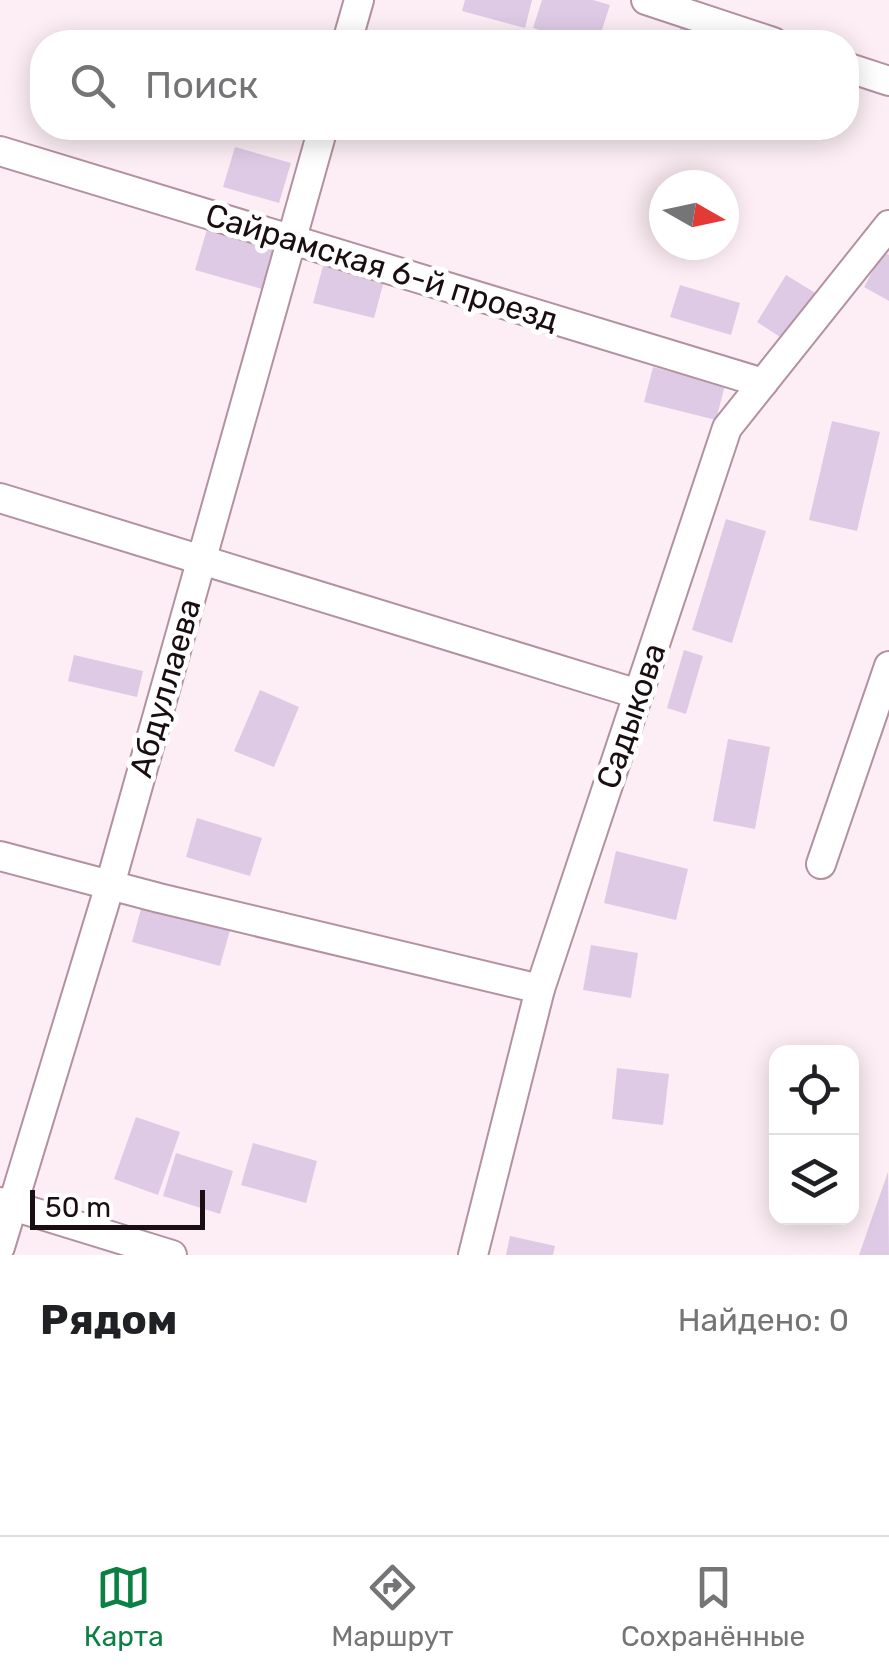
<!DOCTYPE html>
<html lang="ru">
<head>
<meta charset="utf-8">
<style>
	body { margin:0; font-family:Rubik,sans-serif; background:#f2f2f2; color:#202124 }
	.controls { position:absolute; right:30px; bottom:30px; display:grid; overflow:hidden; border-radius:20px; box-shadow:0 5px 25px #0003 }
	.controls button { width:90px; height:90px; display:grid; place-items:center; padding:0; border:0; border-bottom:2px solid #e0e0e0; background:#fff; color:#202124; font:50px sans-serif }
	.compass { position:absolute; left:649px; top:170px; width:90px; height:90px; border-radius:50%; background:#fff; box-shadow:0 5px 25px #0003; rotate:99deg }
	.scale { position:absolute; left:30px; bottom:25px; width:175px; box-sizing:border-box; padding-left:10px; border:5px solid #1a0e13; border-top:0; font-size:28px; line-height:35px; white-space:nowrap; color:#1a0e13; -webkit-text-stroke:8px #fff; paint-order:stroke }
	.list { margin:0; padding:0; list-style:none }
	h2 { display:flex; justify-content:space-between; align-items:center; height:130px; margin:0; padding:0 40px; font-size:42px }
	h2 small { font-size:32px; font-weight:400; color:#757577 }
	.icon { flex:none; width:55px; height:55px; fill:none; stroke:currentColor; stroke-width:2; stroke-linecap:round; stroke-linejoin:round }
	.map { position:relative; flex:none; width:889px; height:1255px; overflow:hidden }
	.search { position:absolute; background:#fff; box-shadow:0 5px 25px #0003; left:30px; right:30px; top:30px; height:110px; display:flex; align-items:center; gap:25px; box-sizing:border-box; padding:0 35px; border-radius:40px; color:#757577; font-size:38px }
	.sheet { height:280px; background:#fff }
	nav { display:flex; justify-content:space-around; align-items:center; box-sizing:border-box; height:140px; border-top:2px solid #e0e0e0; background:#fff; font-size:28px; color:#757577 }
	nav a { display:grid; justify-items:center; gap:5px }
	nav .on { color:#0b8043 }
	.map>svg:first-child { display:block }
	.building { fill:#dfcae6 }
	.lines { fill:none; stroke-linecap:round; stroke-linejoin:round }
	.minor-casing { stroke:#b291a0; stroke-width:32 }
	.minor { stroke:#fff; stroke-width:28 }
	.labels { text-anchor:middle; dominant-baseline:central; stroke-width:10; stroke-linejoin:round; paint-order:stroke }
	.street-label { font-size:32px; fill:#1a0e13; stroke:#fff }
</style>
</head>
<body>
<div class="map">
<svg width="889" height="1255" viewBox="0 0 889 1255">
	<rect width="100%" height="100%" fill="#fceef4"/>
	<g class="building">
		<path d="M465,0H532L525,28L462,11Z"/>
		<path d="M542,0H593L610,5L598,42H579L533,28Z"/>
		<path d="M682,22L747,42H676Z"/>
		<path d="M235,147L291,163L279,203L223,187Z"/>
		<path d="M208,226L275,245L262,289L195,270Z"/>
		<path d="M883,252L889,255V301L864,287Z"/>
		<path d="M323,266L384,281L374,318L313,303Z"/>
		<path d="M786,275L817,294L788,342L757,322Z"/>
		<path d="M680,285L740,303L731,335L670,317Z"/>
		<path d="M653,367L725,385L716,420L644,402Z"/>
		<path d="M832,421L880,432L857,531L809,520Z"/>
		<path d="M726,519L766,531L732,643L692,630Z"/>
		<path d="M684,650L703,656L686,714L667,708Z"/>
		<path d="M74,655L143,671L137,697L68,681Z"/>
		<path d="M260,690L299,707L274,767L234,751Z"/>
		<path d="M728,739L770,747L755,829L713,821Z"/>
		<path d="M197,818L262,838L250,876L186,857Z"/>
		<path d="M616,851L688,869L676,920L604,903Z"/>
		<path d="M142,905L230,930L220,966L132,942Z"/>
		<path d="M591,945L638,953L631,998L583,990Z"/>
		<path d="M617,1068L669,1074L663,1125L612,1119Z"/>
		<path d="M136,1117L180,1132L158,1195L114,1179Z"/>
		<path d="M253,1143L317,1161L306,1203L241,1185Z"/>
		<path d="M176,1153L233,1171L220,1214L163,1196Z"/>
		<path d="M888,1172L889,1255H859Z"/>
		<path d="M510,1236L555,1246L553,1255H506Z"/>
	</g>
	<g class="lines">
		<g class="minor-casing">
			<g id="minor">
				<path d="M646,0L773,42"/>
				<path d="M347,42L359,0"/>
				<path d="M846,67L889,81"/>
				<path d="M0,151L763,383"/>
				<path d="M0,498L638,694"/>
				<path d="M0,856L159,898L540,989"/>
				<path d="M821,864L889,666"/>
				<path d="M0,1202L172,1255"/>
				<path d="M0,1247L110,885L323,128"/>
				<path d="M473,1255L540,989L727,428L889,225"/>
			</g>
		</g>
		<use href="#minor" class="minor"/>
	</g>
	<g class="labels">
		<g class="street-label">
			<text transform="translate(382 267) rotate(17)">Сайрамская 6-й проезд</text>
			<text transform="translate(165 688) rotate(-74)">Абдуллаева</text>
			<text transform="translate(631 716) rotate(-71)">Садыкова</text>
		</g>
	</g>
</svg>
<div class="controls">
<button><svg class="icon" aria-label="locate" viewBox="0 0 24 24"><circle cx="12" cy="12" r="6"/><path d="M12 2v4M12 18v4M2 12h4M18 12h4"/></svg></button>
<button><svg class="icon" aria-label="layers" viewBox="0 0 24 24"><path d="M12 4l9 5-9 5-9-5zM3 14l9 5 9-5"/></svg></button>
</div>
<svg class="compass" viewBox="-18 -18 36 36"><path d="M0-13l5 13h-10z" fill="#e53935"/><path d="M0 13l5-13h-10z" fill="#757577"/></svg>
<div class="scale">50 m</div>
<div class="search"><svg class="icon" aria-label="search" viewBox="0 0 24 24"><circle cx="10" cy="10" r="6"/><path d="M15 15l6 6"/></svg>Поиск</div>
</div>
<section class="sheet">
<h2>Рядом<small>Найдено: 0</small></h2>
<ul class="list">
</ul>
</section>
<nav>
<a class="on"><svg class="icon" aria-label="map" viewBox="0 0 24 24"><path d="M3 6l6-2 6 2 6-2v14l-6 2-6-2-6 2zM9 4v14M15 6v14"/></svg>Карта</a>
<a><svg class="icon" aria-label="directions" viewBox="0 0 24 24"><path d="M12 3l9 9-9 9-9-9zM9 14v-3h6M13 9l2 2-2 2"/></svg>Маршрут</a>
<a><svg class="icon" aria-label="saved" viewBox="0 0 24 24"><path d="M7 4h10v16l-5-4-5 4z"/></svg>Сохранённые</a>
</nav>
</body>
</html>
